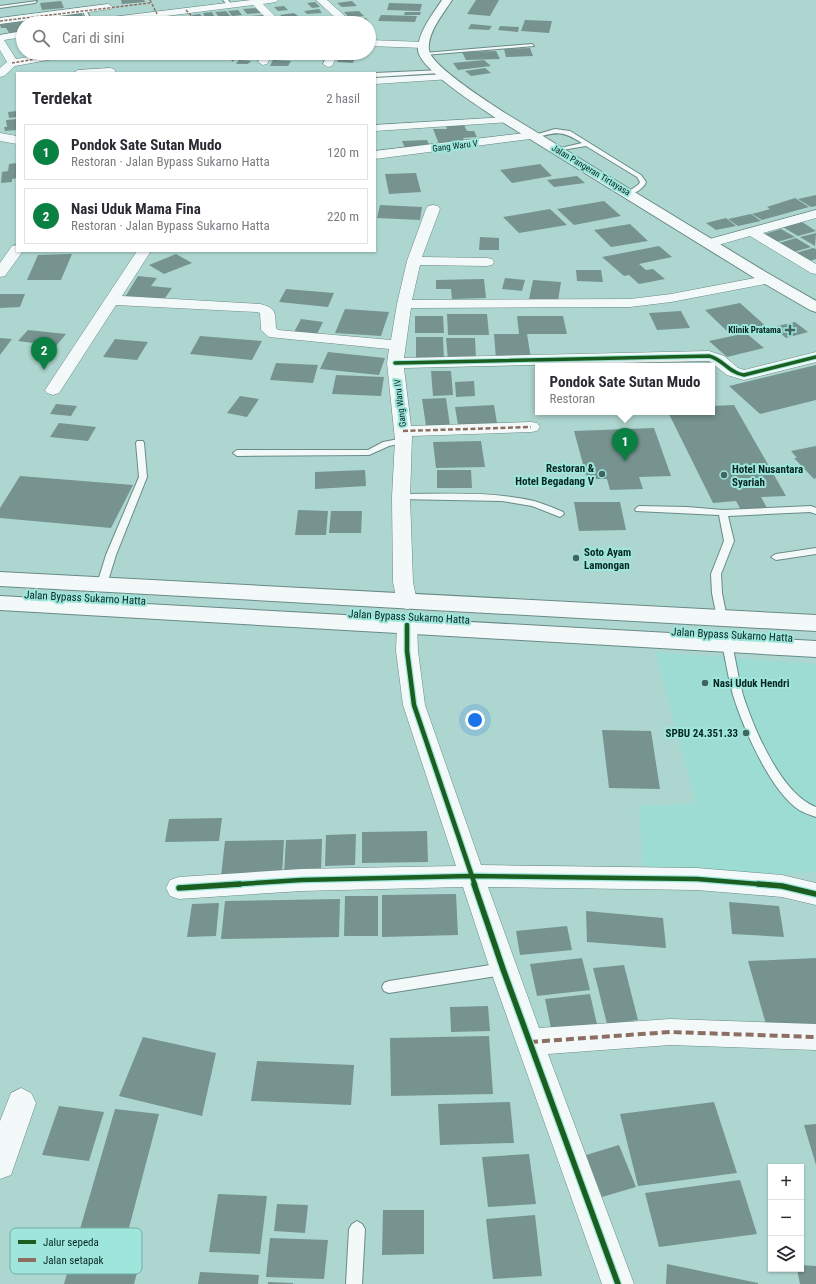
<!DOCTYPE html>
<html lang="id">
<head>
<meta charset="utf-8">
<style>
	body { margin:0; font-family:"Roboto Condensed",sans-serif; background:#f7f7f7; color:#2b2b33 }
	.controls { position:absolute; right:12px; bottom:12px; display:grid; overflow:hidden; border-radius:0px; box-shadow:0 1px 3px #0004 }
	.controls button { width:36px; height:36px; display:grid; place-items:center; padding:0; border:0; border-bottom:1px solid #e1e1e2; background:#fff; color:#2b2b33; font:20px sans-serif }
	.you { position:absolute; left:475px; top:720px; width:14px; height:14px; margin:-10px; border:3px solid #fff; border-radius:50%; background:#1a73e8; box-shadow:0 0 0 6px #1a73e833 }
	.badge { display:grid; place-items:center; width:26px; height:26px; border-radius:50%; background:#0b8043; color:#fff; font-size:13px; font-weight:700 }
	.pin { position:absolute; translate:-50% -33px; filter:drop-shadow(0 1px 2px #0008) }
	.pin::after { content:''; position:absolute; top:21px; width:14px; height:12px; background:inherit; clip-path:polygon(0 0,100% 0,50% 100%) }
	.popup { position:absolute; left:535px; top:363px; width:180px; height:52px; box-sizing:border-box; display:grid; place-content:center; border-radius:0px; background:#fff; filter:drop-shadow(0 1px 3px #0005); font-size:13px; white-space:nowrap; color:#7c7c81 }
	.popup b { font-size:15px; color:#2b2b33 }
	.popup::after { content:''; position:absolute; left:50%; top:100%; margin-left:-8px; border:8px solid transparent; border-top-color:#fff }
	.list { margin:0; padding:0; list-style:none }
	h2 { display:flex; justify-content:space-between; align-items:center; height:52px; margin:0; padding:0 16px; font-size:17px }
	h2 small { font-size:13px; font-weight:400; color:#7c7c81 }
	.list li { display:grid; grid-template-columns:26px 1fr auto; gap:12px; align-items:center; box-sizing:border-box; height:56px; margin:0 8px 8px; padding:0 8px; border:1px solid #e1e1e2; border-radius:0px }
	.list b { display:block; font-size:15px; white-space:nowrap }
	.list p { margin:0; font-size:13px; white-space:nowrap; color:#7c7c81 }
	.list em { font-size:13px; font-style:normal; color:#7c7c81 }
	.icon { flex:none; width:22px; height:22px; fill:none; stroke:currentColor; stroke-width:2; stroke-linecap:round; stroke-linejoin:round }
	.map { position:relative; flex:none; width:816px; height:1284px; overflow:hidden }
	.search { position:absolute; background:#fff; box-shadow:0 1px 3px #0004; left:16px; top:16px; width:360px; height:44px; display:flex; align-items:center; gap:10px; box-sizing:border-box; padding:0 14px; border-radius:22px; color:#7c7c81; font-size:15px }
	.panel { position:absolute; background:#fff; box-shadow:0 1px 3px #0004; left:16px; top:72px; width:360px; height:180px; border-radius:0px }
	.map>svg:first-child { display:block }
	.built { fill:#9cdcd2 }
	.building { fill:#76938f }
	.lines { fill:none; stroke-linecap:round; stroke-linejoin:round }
	.service-casing { stroke:#698a86; stroke-width:2 }
	.minor-casing { stroke:#698a86; stroke-width:1 }
	.primary-casing { stroke:#698a86; stroke-width:2 }
	.trunk-casing { stroke:#698a86; stroke-width:2 }
	.service { fill:#f3f9f8; fill-rule:evenodd }
	.minor { fill:#f3f9f8; fill-rule:evenodd }
	.primary { fill:#f3f9f8; fill-rule:evenodd }
	.trunk { fill:#f3f9f8; fill-rule:evenodd }
	.quiet-far2 { stroke:#8d6e63; stroke-width:1.5; stroke-dasharray:3 1.5; stroke-linecap:butt }
	.quiet-far1 { stroke:#8d6e63; stroke-width:2.5; stroke-dasharray:5 2.5; stroke-linecap:butt }
	.quiet { stroke:#8d6e63; stroke-width:4; stroke-dasharray:8 4; stroke-linecap:butt }
	.cycleway-far2-casing { stroke:#9ee6db; stroke-width:5.5 }
	.cycleway-far1-casing { stroke:#9ee6db; stroke-width:7 }
	.cycleway-casing { stroke:#9ee6db; stroke-width:8 }
	.cycleway-far2 { stroke:#1b5e20; stroke-width:3.5 }
	.cycleway-far1 { stroke:#1b5e20; stroke-width:4.5 }
	.cycleway { stroke:#1b5e20; stroke-width:5.5 }
	.poi-dot { fill:#41645f; stroke:#9ee6db; stroke-width:1.5 }
	.labels { text-anchor:middle; dominant-baseline:central; stroke-width:4; stroke-linejoin:round; paint-order:stroke }
	.far-street-label { font-size:9px; fill:#072622; stroke:#9ee6db }
	.far-poi-label { font-size:9px; font-weight:bold; fill:#072622; stroke:#9ee6db; text-anchor:end }
	.poi-label { font-size:11px; font-weight:bold; fill:#072622; stroke:#9ee6db; text-anchor:start }
	.street-label { font-size:11px; fill:#072622; stroke:#9ee6db }
	.key { fill:#9ee6db; stroke:#71aca4; stroke-width:1 }
	.key-label { font-size:11px; fill:#072622 }
</style>
</head>
<body>
<div class="map">
<svg width="816" height="1284" viewBox="0 0 816 1284">
	<rect width="100%" height="100%" fill="#aed6d0"/>
	<path class="built" d="M655,652L816,664V872L783,874L643,871L639,806L696,803Z"/>
	<g class="building">
		<path d="M121,0H144L145,2L122,4Z"/>
		<path d="M476,0H499L490,16L467,14Z"/>
		<path d="M61,1L64,8L42,10L40,3Z"/>
		<path d="M352,1L357,6L342,7L337,3Z"/>
		<path d="M315,2L320,7L312,8L307,3Z"/>
		<path d="M389,3L422,4L420,11L387,10Z"/>
		<path d="M284,6L288,10L278,11L274,7Z"/>
		<path d="M257,8L261,13L247,14L243,9Z"/>
		<path d="M319,9L322,13L307,14L304,11Z"/>
		<path d="M238,10L242,15L232,16L228,11Z"/>
		<path d="M226,11L230,16L219,17L215,12Z"/>
		<path d="M359,11L364,16L349,18L344,12Z"/>
		<path d="M212,12L215,18L206,19L203,13Z"/>
		<path d="M405,12H421L420,15H404Z"/>
		<path d="M81,13L87,21L49,23L46,18Z"/>
		<path d="M294,13L298,16L284,18L280,15Z"/>
		<path d="M200,14L204,19L196,20L192,15Z"/>
		<path d="M263,15L268,21L256,22L251,16Z"/>
		<path d="M381,15L417,16L415,22L378,21Z"/>
		<path d="M247,16L251,21L243,22L239,17Z"/>
		<path d="M302,16L305,20L289,22L286,18Z"/>
		<path d="M237,18L241,22L233,23L229,19Z"/>
		<path d="M330,18L332,22L314,23L312,19Z"/>
		<path d="M366,18L369,22L353,23L351,20Z"/>
		<path d="M525,20L552,21L549,33L521,31Z"/>
		<path d="M25,21L26,23H23V32L10,34L6,28H1L0,25V23Z"/>
		<path d="M471,24L492,26L489,30L468,29Z"/>
		<path d="M500,26L519,27L518,32L498,30Z"/>
		<path d="M530,48L533,56L506,57L504,49Z"/>
		<path d="M496,51L500,59L466,60L462,52Z"/>
		<path d="M240,55L252,56L250,60L238,59Z"/>
		<path d="M276,55H293L291,59H275Z"/>
		<path d="M339,58H355L353,63L337,62Z"/>
		<path d="M239,60L251,61L248,64H236Z"/>
		<path d="M273,60L291,61L288,66H270Z"/>
		<path d="M484,60L491,66L458,70L453,63Z"/>
		<path d="M485,68L491,73L471,76L465,71Z"/>
		<path d="M17,111V117L9,118L8,112Z"/>
		<path d="M17,119V130L5,131L4,127H7L6,120Z"/>
		<path d="M464,125L467,131H474L477,137L463,138L465,142L439,144L433,129H447L446,126Z"/>
		<path d="M427,140L430,147L405,148L402,141Z"/>
		<path d="M17,163V178L12,179V182L1,183L2,172L8,171L9,164Z"/>
		<path d="M540,164L552,176L512,183L500,170Z"/>
		<path d="M416,173L421,192L389,194L385,174Z"/>
		<path d="M577,176L585,183L554,187L547,180Z"/>
		<path d="M816,195V206L811,207L798,199Z"/>
		<path d="M795,198L809,207L762,220L752,214L770,209L767,207Z"/>
		<path d="M604,201L621,216L574,225L557,209Z"/>
		<path d="M380,205L422,207L420,220L377,218Z"/>
		<path d="M550,209L567,225L519,233L503,217Z"/>
		<path d="M751,214L761,221L738,226L728,219Z"/>
		<path d="M726,218L736,226L716,230L706,223Z"/>
		<path d="M802,222L816,231L798,236L783,227Z"/>
		<path d="M630,224L648,241L611,247L594,230Z"/>
		<path d="M781,229L795,237L777,242L764,234Z"/>
		<path d="M816,233L815,246L800,237Z"/>
		<path d="M480,237L499,238V250H479Z"/>
		<path d="M796,238L811,247L794,252L779,243Z"/>
		<path d="M659,246L672,257L639,264L646,270L653,269L665,279L639,284L629,275L624,276L602,257Z"/>
		<path d="M813,248L816,249V259L810,261L796,253Z"/>
		<path d="M72,254L61,280H27L38,255Z"/>
		<path d="M176,254L192,263L164,274L149,265Z"/>
		<path d="M576,270H601L603,282L577,281Z"/>
		<path d="M138,276L157,278L151,286L172,288L163,301L125,297Z"/>
		<path d="M505,278L525,280L522,291L502,289Z"/>
		<path d="M484,279L486,298L452,299L451,289H436V280Z"/>
		<path d="M533,280L561,282L558,301L529,299Z"/>
		<path d="M286,289L334,293L328,307L279,302Z"/>
		<path d="M0,294H25L20,307L0,308Z"/>
		<path d="M740,303L768,328L731,335L705,310Z"/>
		<path d="M345,309L389,312L381,336L335,333Z"/>
		<path d="M681,311L690,328L657,330L649,313Z"/>
		<path d="M447,314H487L489,335H448Z"/>
		<path d="M415,316H443L444,333H415Z"/>
		<path d="M517,316H563L567,334H519Z"/>
		<path d="M301,319L323,322L316,336L293,334Z"/>
		<path d="M795,322L808,332L786,338L773,327Z"/>
		<path d="M28,330L66,334L56,346L18,341Z"/>
		<path d="M746,333L764,348L727,357L709,341Z"/>
		<path d="M494,334H527L531,359H496Z"/>
		<path d="M200,336L262,341L252,360L190,354Z"/>
		<path d="M416,337H443L444,360H416Z"/>
		<path d="M0,338L12,339L0,355Z"/>
		<path d="M446,338H475L476,359H448Z"/>
		<path d="M115,339L148,342L137,360L103,357Z"/>
		<path d="M328,352L385,358L379,375L320,369Z"/>
		<path d="M276,363L318,365L313,383L270,380Z"/>
		<path d="M816,365V400L760,414L729,386Z"/>
		<path d="M431,371H451L453,395L433,396Z"/>
		<path d="M336,375L384,377L381,396L332,394Z"/>
		<path d="M474,381L475,396L456,397L455,382Z"/>
		<path d="M240,396L259,399L247,417L227,413Z"/>
		<path d="M446,398L450,426H426L422,399Z"/>
		<path d="M56,404L77,406L71,416L50,414Z"/>
		<path d="M494,405L497,423L458,425L455,407Z"/>
		<path d="M734,405L786,496L761,497L767,508L741,510L736,501L713,503L668,412H712V406Z"/>
		<path d="M59,423L96,427L88,441L50,437Z"/>
		<path d="M654,428L671,476L639,477L643,489L610,490L607,479H587L574,431Z"/>
		<path d="M481,441L485,467L436,468L433,442Z"/>
		<path d="M816,446V478L814,479L794,458H797L791,451Z"/>
		<path d="M365,470L366,486L315,489V472Z"/>
		<path d="M437,470H471L472,488H437Z"/>
		<path d="M20,476L133,485L111,528L0,518V508Z"/>
		<path d="M574,502H620L626,530L579,531Z"/>
		<path d="M298,510L328,511L326,535H295Z"/>
		<path d="M331,511H362L361,533H329Z"/>
		<path d="M602,730L651,731L660,789L609,788Z"/>
		<path d="M222,818L219,841L165,842L169,819Z"/>
		<path d="M427,831L428,862L362,863V832Z"/>
		<path d="M356,834L355,865L325,866L326,835Z"/>
		<path d="M322,839L321,872L284,873L286,840Z"/>
		<path d="M284,840L282,875L221,876L225,841Z"/>
		<path d="M456,894L458,935L382,937V895Z"/>
		<path d="M345,896H378V936H344Z"/>
		<path d="M340,899L339,937L221,939L225,901Z"/>
		<path d="M729,902L779,906L784,937L732,934Z"/>
		<path d="M219,903L216,936L187,937L192,904Z"/>
		<path d="M586,911L663,918L666,948L587,942Z"/>
		<path d="M567,926L572,950L520,955L516,931Z"/>
		<path d="M582,958L590,990L537,996L530,964Z"/>
		<path d="M816,958V1026L767,1028L748,961Z"/>
		<path d="M624,965L638,1020L607,1024L593,968Z"/>
		<path d="M590,994L599,1033L553,1038L545,999Z"/>
		<path d="M488,1006L490,1031L451,1032L450,1007Z"/>
		<path d="M489,1036L493,1094L391,1096L390,1038Z"/>
		<path d="M143,1037L216,1053L202,1116L119,1096Z"/>
		<path d="M257,1061L354,1065L351,1105L251,1101Z"/>
		<path d="M510,1102L514,1143L440,1145L438,1104Z"/>
		<path d="M714,1102L737,1173L638,1186L620,1114Z"/>
		<path d="M59,1106L104,1112L89,1161L42,1155Z"/>
		<path d="M115,1109L159,1114L120,1262L139,1265L134,1284H64Z"/>
		<path d="M816,1124V1165L804,1125Z"/>
		<path d="M619,1145L636,1187L602,1197L586,1155Z"/>
		<path d="M529,1154L536,1204L488,1207L482,1157Z"/>
		<path d="M740,1180L757,1234L659,1247L645,1193Z"/>
		<path d="M218,1194L267,1196L260,1254L209,1252Z"/>
		<path d="M277,1204L308,1205L305,1233L274,1231Z"/>
		<path d="M383,1210H424V1254L382,1255Z"/>
		<path d="M535,1215L542,1276L493,1279L486,1219Z"/>
		<path d="M270,1238L328,1240L324,1279L266,1277Z"/>
		<path d="M667,1264L758,1283V1284H666Z"/>
		<path d="M801,1265L816,1266V1284H800L797,1269H801Z"/>
		<path d="M200,1272L259,1275L258,1284H198Z"/>
		<path d="M268,1282L293,1283V1284H268Z"/>
	</g>
	<g class="lines">
		<g class="service-casing">
			<g id="service">
				<path d="M223,0H228L232,5L228,6Z"/>
				<path d="M37,1L35,3L0,8V6Z"/>
				<path d="M83,12H87L93,23H89Z"/>
				<path d="M532,44L534,46L424,55L422,54L424,53Z"/>
				<path d="M442,70L443,71L440,73L375,77V73Z"/>
				<path d="M555,129L570,131L641,175L646,182C644,188 634,195 628,194V192L639,184L640,182L637,177L586,146L556,151V149L582,143C561,130 558,132 534,138L531,136Z"/>
				<path d="M404,438H407L408,440L407,442L389,446L369,455L237,456L233,453L237,450H368L383,442Z"/>
				<path d="M137,441H143L144,443L147,477L116,555L107,584L102,587L97,584L106,555L139,477L136,443Z"/>
				<path d="M401,494C445,494 491,491 534,501C544,504 554,508 563,512L564,514L560,517L532,506L502,501L398,499L397,497Z"/>
				<path d="M639,506L687,507L723,510L811,506L816,508V514L810,512L728,516L734,541L721,574L722,593L727,618L722,621L717,618L712,593L711,574L724,541L719,515L636,511L635,509Z"/>
				<path d="M816,548V554L776,560L771,557L776,554Z"/>
				<path d="M727,640L732,644C736,661 738,678 743,695C754,729 781,794 816,807V817C811,815 804,813 799,810C770,790 743,728 733,695C728,678 726,661 722,644Z"/>
				<path d="M503,963L508,965L509,969L508,973L503,975L389,993L384,991L382,987L384,983L389,981Z"/>
				<path d="M357,1221L362,1224L365,1229L362,1284H346L349,1229L352,1224Z"/>
			</g>
		</g>
		<g class="minor-casing">
			<g id="minor">
				<path d="M251,0H278L276,2L263,4L282,23H247L249,21L266,18L253,5L111,23H83L88,20Z"/>
				<path d="M316,0H327L347,18L349,23H339V21Z"/>
				<path d="M108,4L113,7L111,9L0,24V18Z"/>
				<path d="M23,31V37L4,40L16,59L52,53H75L70,56L15,66L4,76L0,77V68L7,62L0,50V35Z"/>
				<path d="M369,40L424,42L429,45L424,48L369,46Z"/>
				<path d="M263,53H273L267,64L263,65L258,62Z"/>
				<path d="M328,53H338L332,66L328,67L323,64Z"/>
				<path d="M110,68L114,69L116,73H73L78,70Z"/>
				<path d="M447,74L452,77L451,79L375,84V78Z"/>
				<path d="M507,117L511,118L513,120L511,122L375,131V125Z"/>
				<path d="M534,132L538,134L540,136L538,138L375,159V151Z"/>
				<path d="M0,133L17,136V144L0,141Z"/>
				<path d="M433,205L438,206L440,209L422,257L487,258L492,259L494,262L492,265L487,266L420,265L412,300L630,299L671,294L765,276L770,277L772,280L770,283L765,284L671,302L630,307L411,308L404,358L709,351L724,356L738,368L744,370L816,352V362L744,380L727,375L709,361L404,368L411,426L531,422L537,423L540,427L537,431L531,432L412,436L410,497L413,582L417,602L414,607L407,609L400,607L397,602L393,582L392,497L395,440L387,363L389,349L269,337L261,330L260,313L257,312L116,305L59,393L53,395L47,393L45,390L137,251H151L122,296L260,304C277,308 275,313 276,328L278,330L391,340L397,304L407,261L426,209L428,206Z"/>
				<path d="M816,210V218L763,233L816,264V274L811,273L750,236L711,247L706,246L704,243L706,240Z"/>
				<path d="M17,245V251H23L5,276L0,277V263L12,246Z"/>
				<path d="M407,618L414,620L417,625L418,651L425,705L481,865L697,868L782,875L816,883V905L782,897L697,890L488,887L539,1028L670,1019L816,1024V1050L670,1045L548,1054L634,1284H602L490,969L463,887L301,891L179,899L170,896L166,888L170,880L179,877L301,869L456,866L403,705L396,651L397,625L400,620Z"/>
				<path d="M21,1088L31,1093L36,1103L11,1175L0,1179V1121L11,1093Z"/>
			</g>
		</g>
		<g class="primary-casing">
			<path id="primary" d="M442,0H452C443,14 427,33 429,50C431,66 490,103 505,113L764,271L816,301V312L810,310L753,277L496,118C480,107 419,69 418,50C418,32 433,14 442,0Z"/>
		</g>
		<g class="trunk-casing">
			<g id="trunk">
				<path d="M0,572L816,615V631L0,586Z"/>
				<path d="M0,596L816,641V657L0,610Z"/>
			</g>
		</g>
		<use href="#service" class="service"/>
		<use href="#minor" class="minor"/>
		<use href="#primary" class="primary"/>
		<use href="#trunk" class="trunk"/>
		<g class="quiet-far2">
			<path d="M150,0L157,14"/>
			<path d="M186,10L198,23"/>
			<path d="M0,21L150,3"/>
			<path d="M226,53L233,61"/>
			<path d="M12,63L70,53"/>
		</g>
		<path class="quiet-far1" d="M403,431L531,427"/>
		<path class="quiet" d="M530,1042L670,1032L816,1037"/>
		<g class="cycleway-far2-casing">
			<path id="cycleway-far2" d="M395,363L709,356C723,359 729,373 744,375L816,357"/>
		</g>
		<g class="cycleway-far1-casing">
			<g id="cycleway-far1">
				<path d="M407,625V651L414,705L475,885"/>
				<path d="M225,885L301,880L471,876L697,879L770,885"/>
			</g>
		</g>
		<g class="cycleway-casing">
			<g id="cycleway">
				<path d="M474,884L503,969L618,1284"/>
				<path d="M758,884L782,886L816,894"/>
				<path d="M179,888L240,884"/>
			</g>
		</g>
		<use href="#cycleway-far2" class="cycleway-far2"/>
		<use href="#cycleway-far1" class="cycleway-far1"/>
		<use href="#cycleway" class="cycleway"/>
	</g>
	<g class="poi-dot">
		<path d="M788 324h4v4h4v4h-4v4h-4v-4h-4v-4h4z"/>
		<circle cx="602" cy="474" r="4"/>
		<circle cx="724" cy="475" r="4"/>
		<circle cx="576" cy="558" r="4"/>
		<circle cx="705" cy="683" r="4"/>
		<circle cx="746" cy="733" r="4"/>
	</g>
	<g class="labels">
		<g class="far-street-label">
			<text transform="translate(455 146) rotate(-7)">Gang Waru V</text>
			<text transform="translate(591 170) rotate(31)">Jalan Pangeran Tirtayasa</text>
			<text transform="translate(400 403) rotate(-97)">Gang Waru IV</text>
		</g>
		<g class="far-poi-label">
			<text x="781" y="330">Klinik Pratama</text>
		</g>
		<g class="poi-label">
			<text x="594" y="468" text-anchor="end">Restoran &amp;<tspan x="594" dy="13">Hotel Begadang V</tspan></text>
			<text x="732" y="469">Hotel Nusantara<tspan x="732" dy="13">Syariah</tspan></text>
			<text x="584" y="552">Soto Ayam<tspan x="584" dy="13">Lamongan</tspan></text>
			<text x="713" y="683">Nasi Uduk Hendri</text>
			<text x="738" y="733" text-anchor="end">SPBU 24.351.33</text>
		</g>
		<g class="street-label">
			<text transform="translate(85 598) rotate(3)">Jalan Bypass Sukarno Hatta</text>
			<text transform="translate(409 617) rotate(3)">Jalan Bypass Sukarno Hatta</text>
			<text transform="translate(732 635) rotate(3)">Jalan Bypass Sukarno Hatta</text>
		</g>
	</g>
	<rect x="10" y="1228" width="132" height="46" rx="6" class="key"/>
	<rect x="18" y="1240" width="18" height="4" fill="#1b5e20"/>
	<rect x="18" y="1258" width="18" height="4" fill="#8d6e63"/>
	<g class="key-label">
		<text x="43" y="1246">Jalur sepeda</text>
		<text x="43" y="1264">Jalan setapak</text>
	</g>
</svg>
<div class="controls">
<button>+</button>
<button>−</button>
<button><svg class="icon" aria-label="layers" viewBox="0 0 24 24"><path d="M12 4l9 5-9 5-9-5zM3 14l9 5 9-5"/></svg></button>
</div>
<div class="you"></div>
<div class="pin badge" style="left:625px;top:461px">1</div>
<div class="popup"><b>Pondok Sate Sutan Mudo</b>Restoran</div>
<div class="pin badge" style="left:44px;top:370px">2</div>
<div class="search"><svg class="icon" aria-label="search" viewBox="0 0 24 24"><circle cx="10" cy="10" r="6"/><path d="M15 15l6 6"/></svg>Cari di sini</div>
<section class="panel">
<h2>Terdekat<small>2 hasil</small></h2>
<ul class="list">
<li><span class="badge">1</span><div><b>Pondok Sate Sutan Mudo</b><p>Restoran · Jalan Bypass Sukarno Hatta</p></div><em>120 m</em></li>
<li><span class="badge">2</span><div><b>Nasi Uduk Mama Fina</b><p>Restoran · Jalan Bypass Sukarno Hatta</p></div><em>220 m</em></li>
</ul>
</section>
</div>
</body>
</html>
